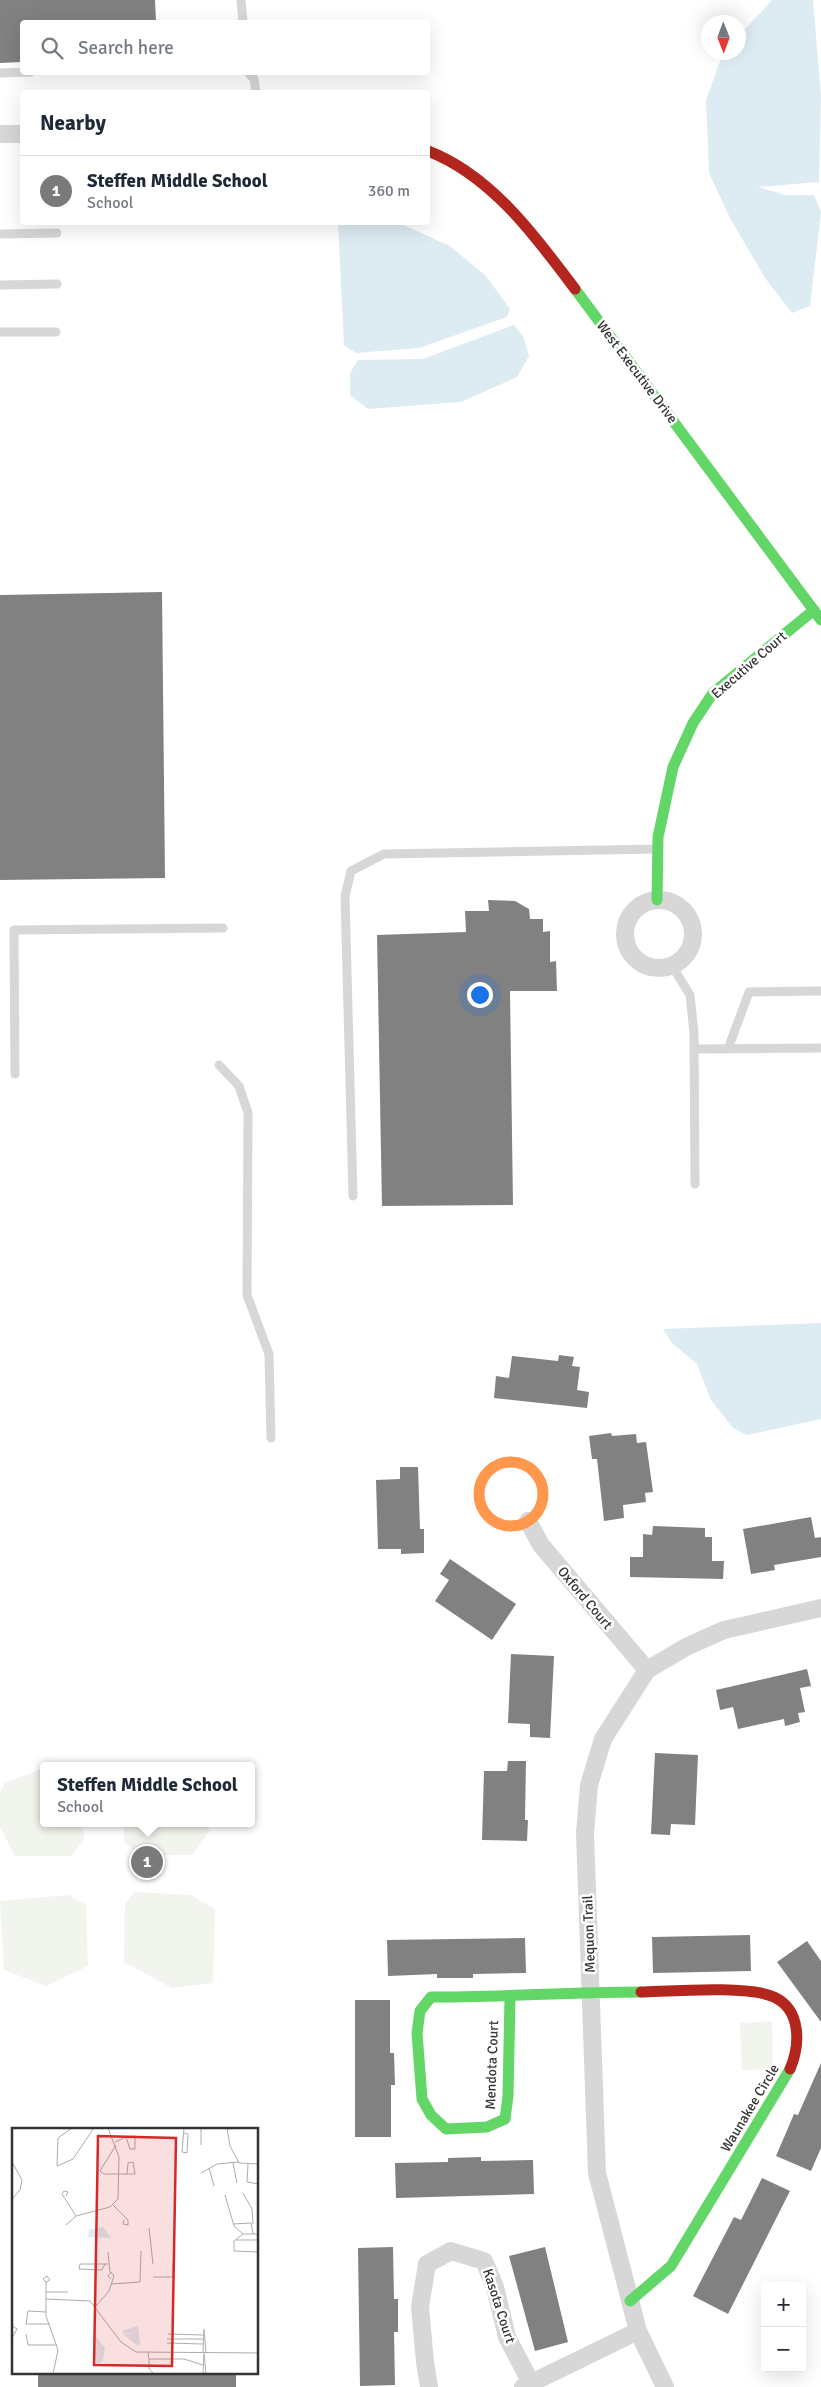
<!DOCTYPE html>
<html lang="en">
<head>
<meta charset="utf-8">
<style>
	body { margin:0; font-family:Signika,sans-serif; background:#f2f2f3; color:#1f2937 }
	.controls { position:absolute; right:15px; bottom:15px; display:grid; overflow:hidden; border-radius:5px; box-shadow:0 5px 20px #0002 }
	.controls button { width:45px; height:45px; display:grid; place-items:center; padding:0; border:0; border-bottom:1px solid #e0e1e3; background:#fff; color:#1f2937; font:25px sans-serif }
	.compass { position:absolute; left:701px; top:15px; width:45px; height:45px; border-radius:50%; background:#fff; box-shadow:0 5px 20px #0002; rotate:179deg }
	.you { position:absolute; left:479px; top:994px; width:18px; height:18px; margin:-12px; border:4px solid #fff; border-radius:50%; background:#1a73e8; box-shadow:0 0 0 8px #1a73e833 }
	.badge { display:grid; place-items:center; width:32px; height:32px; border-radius:50%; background:#7a7a7a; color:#fff; font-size:16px; font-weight:700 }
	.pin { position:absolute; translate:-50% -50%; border:2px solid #fff; box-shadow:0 1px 5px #0006 }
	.popup { position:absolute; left:40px; top:1762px; width:215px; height:65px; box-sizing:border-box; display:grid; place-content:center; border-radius:5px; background:#fff; filter:drop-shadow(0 1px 4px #0005); font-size:16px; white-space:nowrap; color:#747a83 }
	.popup b { font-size:19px; color:#1f2937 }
	.popup::after { content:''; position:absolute; left:50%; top:100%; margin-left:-10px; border:10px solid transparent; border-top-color:#fff }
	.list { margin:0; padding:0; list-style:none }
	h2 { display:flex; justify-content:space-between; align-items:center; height:65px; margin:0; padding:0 20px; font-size:21px }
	h2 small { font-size:16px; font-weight:400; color:#747a83 }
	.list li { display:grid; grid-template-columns:32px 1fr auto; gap:15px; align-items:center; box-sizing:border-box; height:70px; padding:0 20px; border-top:1px solid #e0e1e3 }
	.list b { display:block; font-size:19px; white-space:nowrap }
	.list p { margin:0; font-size:16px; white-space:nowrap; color:#747a83 }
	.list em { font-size:16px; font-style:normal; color:#747a83 }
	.icon { flex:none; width:28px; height:28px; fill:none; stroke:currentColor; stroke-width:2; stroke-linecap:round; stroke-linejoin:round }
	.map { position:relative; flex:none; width:821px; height:2387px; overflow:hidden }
	.search { position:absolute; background:#fff; box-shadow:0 5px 20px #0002; left:20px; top:20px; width:410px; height:55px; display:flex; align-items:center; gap:12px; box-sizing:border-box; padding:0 18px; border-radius:5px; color:#747a83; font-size:19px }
	.panel { position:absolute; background:#fff; box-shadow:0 5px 20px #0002; left:20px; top:90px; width:410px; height:135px; border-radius:5px }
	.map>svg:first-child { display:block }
	.green { fill:#f1f5ed }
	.water { fill:#ddebf3 }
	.building { fill:#818181 }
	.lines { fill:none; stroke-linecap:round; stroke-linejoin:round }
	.lane { stroke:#d7d7d7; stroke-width:9 }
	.street { stroke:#d7d7d7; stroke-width:18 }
	.fast { stroke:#63d668; stroke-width:11 }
	.slow { stroke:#ff974d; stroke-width:11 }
	.jam { stroke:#b3261e; stroke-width:11 }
	.labels { text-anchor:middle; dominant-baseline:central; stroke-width:5; stroke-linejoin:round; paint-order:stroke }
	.street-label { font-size:14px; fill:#333; stroke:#fff }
	.inset-road { fill:none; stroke:#adadad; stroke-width:1 }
	.view { fill:#d62828; fill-opacity:0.15; stroke:#d62828; stroke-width:2.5 }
	.inset-edge { fill:none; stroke:#333; stroke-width:2.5 }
</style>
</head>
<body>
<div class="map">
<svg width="821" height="2387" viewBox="0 0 821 2387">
	<rect width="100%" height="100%" fill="#fff"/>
	<g class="green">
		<path d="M39,1770H43V1823H83L84,1840L71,1856H15L0,1827V1793L5,1783Z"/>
		<path d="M124,1823H210L209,1831L192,1855H140L124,1842Z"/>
		<path d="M135,1892L191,1895L215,1909L213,1983L172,1988L124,1962L125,1904Z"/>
		<path d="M68,1895L86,1905L88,1966L46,1986L4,1970L0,1901Z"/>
		<path d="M772,2021L773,2069L742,2070L740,2023Z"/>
	</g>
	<g class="water">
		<path d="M772,0H813L821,96L819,182L758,187L785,195H814L821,212L810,306L792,313L765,278L730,218L709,173L706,100L723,53L738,52L739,36Z"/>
		<path d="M338,223H399L450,246L486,276L510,309L507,317L419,348L356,353L344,345Z"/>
		<path d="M514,325L523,336L529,356L517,377L461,402L368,409L350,395V373L358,360L423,359Z"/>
		<path d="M821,1323V1419L747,1435L733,1428L711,1400L697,1364L672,1343L663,1329Z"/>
	</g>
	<g class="building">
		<path d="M0,0H155L156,22H22V62L0,63Z"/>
		<path d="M162,592L165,878L0,880V595Z"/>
		<path d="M488,900L515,901L529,909L530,919H543V932L550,931V962L556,961L557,991H510L513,1205L382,1206L377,935L466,932L465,911H489Z"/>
		<path d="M559,1355L574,1357L572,1366L580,1367L577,1390L589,1392L587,1408L494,1398L496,1376L509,1378L512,1356L558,1361Z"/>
		<path d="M611,1433L612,1436L636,1434L637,1443L646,1442L653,1492L645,1493L646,1502L623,1505L624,1518L604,1521L597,1459H592L589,1436Z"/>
		<path d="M400,1467H418L420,1529H424V1553L401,1554V1549H378L376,1480L400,1479Z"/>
		<path d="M811,1517L815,1538L821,1537V1557L774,1565L775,1570L751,1574L743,1529Z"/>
		<path d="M653,1526L705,1528V1537H712V1561H724L723,1579L630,1577V1557H643V1534L652,1535Z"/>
		<path d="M450,1559L516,1604L492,1640L435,1601L449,1580L440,1574Z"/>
		<path d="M511,1654L554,1656L550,1738L530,1737V1724L508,1723Z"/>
		<path d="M807,1669L811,1686L800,1688L805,1712L798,1713L800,1722L785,1726L784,1719L738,1729L733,1707L720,1710L716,1690Z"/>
		<path d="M655,1753L698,1755L695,1825L671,1824L670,1835L651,1834Z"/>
		<path d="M508,1761H526L525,1820H528L527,1841L482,1840L484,1771H507Z"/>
		<path d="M750,1935L751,1971L653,1973L652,1937Z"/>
		<path d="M525,1938L526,1973L473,1974V1978H437V1974L388,1976L387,1940Z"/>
		<path d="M807,1941L821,1961V2022L777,1962Z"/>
		<path d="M355,2000H390V2053H394L395,2085H391V2137H355Z"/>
		<path d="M821,2063V2148L811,2171L776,2156L794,2114L798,2115Z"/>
		<path d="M481,2157V2161L533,2160L534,2194L396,2198L395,2163L448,2162V2158Z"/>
		<path d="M762,2178L790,2191L728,2314L693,2296L734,2217L741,2220Z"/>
		<path d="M393,2247L394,2299H398V2332H394L395,2385L360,2386L358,2248Z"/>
		<path d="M545,2247L568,2342L535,2351L509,2256Z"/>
		<rect x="38" y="2373" width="198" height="14"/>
	</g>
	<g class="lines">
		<g class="lane">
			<path d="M241,0L243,22"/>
			<path d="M248,72L254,79L256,92"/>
			<path d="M0,73L31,72"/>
			<path d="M0,234L57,233"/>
			<path d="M0,285L57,284"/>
			<path d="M0,332H56"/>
			<path d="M672,966L690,995L694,1033L695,1184"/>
			<path d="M694,1049L821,1048"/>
			<path d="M728,1049L749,992L821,991"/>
			<path d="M219,1065L239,1086L248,1113L247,1295L269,1354L271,1438"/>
			<path d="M15,1074L14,930L223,928"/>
			<path d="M353,1196L345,896L351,871L384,854L657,849"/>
		</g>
		<g class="street">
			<path d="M0,134H22"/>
			<circle cx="659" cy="934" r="34"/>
			<path d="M528,1521L541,1545L647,1670"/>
			<path d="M429,2387L425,2362L420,2307L427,2264L451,2251L484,2261L495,2287L507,2337L531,2383"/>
			<path d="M523,2387L638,2331"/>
			<path d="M665,2387L638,2331L597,2173L585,1833L589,1785L603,1739L647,1670L686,1647L724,1630L821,1608"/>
		</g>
		<g class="fast">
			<path d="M575,289L821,620"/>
			<path d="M657,900L658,837L673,767L693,723L713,693L814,610"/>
			<path d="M510,1997L508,2096L505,2119L487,2127L446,2129L431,2115L422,2099L417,2033L420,2011L431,1997C501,1997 571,1992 641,1992"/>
			<path d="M630,2301L671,2266L790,2069"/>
		</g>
		<circle class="slow" cx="511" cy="1494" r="32"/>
		<g class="jam">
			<path d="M428,151C491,175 536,237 575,289"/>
			<path d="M641,1992C673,1991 748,1985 774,1997C802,2010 800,2046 790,2069"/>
		</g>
	</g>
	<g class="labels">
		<g class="street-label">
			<text transform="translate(637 372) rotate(53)">West Executive Drive</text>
			<text transform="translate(749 665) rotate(-41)">Executive Court</text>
			<text transform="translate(585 1598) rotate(50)">Oxford Court</text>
			<text transform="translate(589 1934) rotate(-92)">Mequon Trail</text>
			<text transform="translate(492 2065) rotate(-88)">Mendota Court</text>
			<text transform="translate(750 2108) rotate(-59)">Waunakee Circle</text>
			<text transform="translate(499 2306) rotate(72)">Kasota Court</text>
		</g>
	</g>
	<g transform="translate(12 2128)">
		<rect width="246" height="246" fill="#fff"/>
		<path d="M91,99L99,110L76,109L77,102ZM126,198L128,216L126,218L112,207L126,203L112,206L110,203ZM83,207L93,220L91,232L85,238L82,225V219L86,218L82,216Z" fill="#ddebf3"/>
		<path class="inset-road" d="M60,0L46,10L45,38L61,31L82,0M172,0L170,24L175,25L176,6L172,5M215,0L218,18L227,35L247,36M215,1L231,0M103,14L114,9L118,21H123V8L114,9M104,17L88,43L92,46H123L121,34L116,35L115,46M189,17V0M0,34L10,52L8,62L0,71M221,35L225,55M236,36L235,54L247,56M197,40L202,58M189,45L205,36L227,34M231,65L240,81L241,96M213,67L222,98L231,106M54,68L56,64L52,63L50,66L64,88M101,77L116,92V97L111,96L112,92M221,96L239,95L241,106M54,97L64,88L98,79L106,71L107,29L96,0M137,100L141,136M231,106L222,113V123L247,124M231,106H247M224,112H247M96,124L98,144M93,136L90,142L67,141L68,136H96M141,149H161V135M34,154L38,152L35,148L31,151L34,154V188L46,222L41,246M99,156L128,154L129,123M34,164H56M34,171L78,173L109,214L124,224L247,225M84,178L97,163L102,148L99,144L96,148L99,151M34,184L16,183L14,196H38M0,198L5,201L0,210M14,206L16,217H45M156,206L191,207M155,211H191M155,215L191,216M136,225L137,231H172L191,237M191,225L192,201L194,225M192,225L194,246M137,231V241L142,246M191,246L192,226"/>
		<path class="view" d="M86,8L164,10L160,238L82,237Z"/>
		<rect width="246" height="246" class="inset-edge"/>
	</g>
</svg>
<div class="controls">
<button>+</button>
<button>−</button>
</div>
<svg class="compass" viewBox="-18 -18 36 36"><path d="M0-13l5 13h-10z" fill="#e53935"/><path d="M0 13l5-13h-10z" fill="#747a83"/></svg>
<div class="you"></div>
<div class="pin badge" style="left:147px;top:1862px">1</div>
<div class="popup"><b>Steffen Middle School</b>School</div>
<div class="search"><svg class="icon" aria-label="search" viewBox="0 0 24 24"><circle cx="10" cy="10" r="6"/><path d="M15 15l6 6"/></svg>Search here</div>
<section class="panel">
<h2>Nearby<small></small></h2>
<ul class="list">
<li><span class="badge">1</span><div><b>Steffen Middle School</b><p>School</p></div><em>360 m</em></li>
</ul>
</section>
</div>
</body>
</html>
